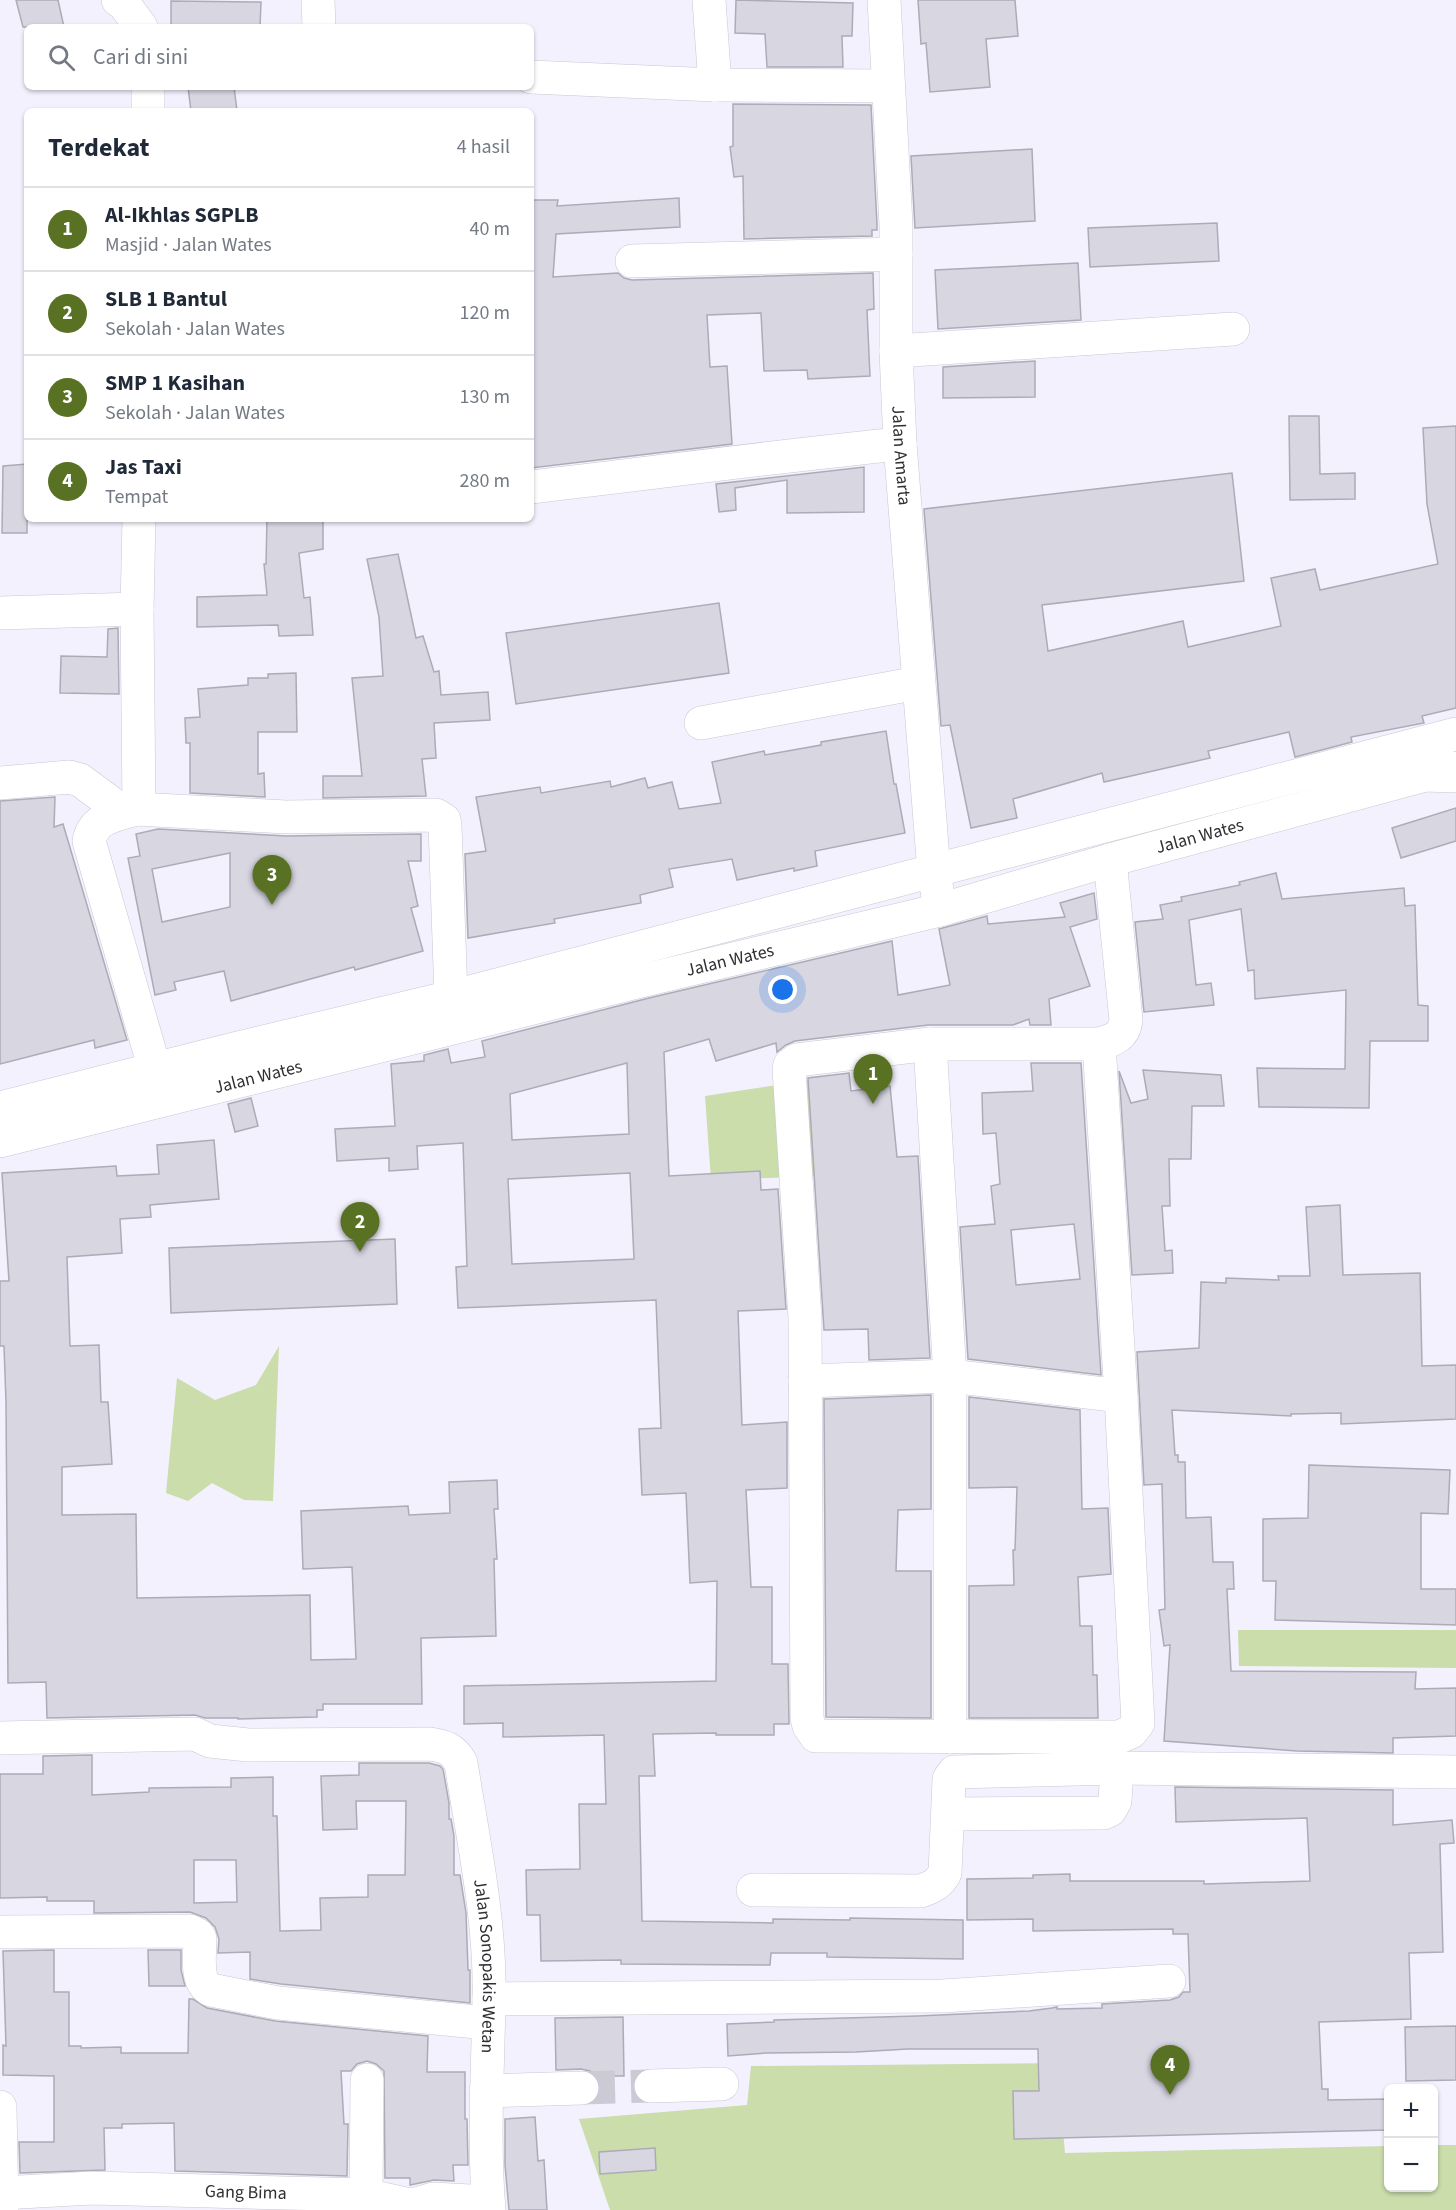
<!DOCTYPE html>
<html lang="id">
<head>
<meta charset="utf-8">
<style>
	body { margin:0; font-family:"Source Sans 3",sans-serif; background:#f6f6f7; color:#1f2937 }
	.controls { position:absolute; right:18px; bottom:18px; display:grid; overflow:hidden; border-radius:9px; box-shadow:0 2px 4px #0004 }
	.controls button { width:54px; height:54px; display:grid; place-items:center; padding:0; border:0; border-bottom:2px solid #e0e1e3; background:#fff; color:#1f2937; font:30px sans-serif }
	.you { position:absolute; left:783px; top:990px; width:21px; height:21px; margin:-15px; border:4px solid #fff; border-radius:50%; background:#1a73e8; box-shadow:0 0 0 9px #1a73e833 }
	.badge { display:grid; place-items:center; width:39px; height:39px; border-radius:50%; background:#587123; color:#fff; font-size:20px; font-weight:700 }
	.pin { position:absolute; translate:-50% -50px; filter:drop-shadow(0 2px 3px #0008) }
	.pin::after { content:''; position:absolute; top:32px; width:21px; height:18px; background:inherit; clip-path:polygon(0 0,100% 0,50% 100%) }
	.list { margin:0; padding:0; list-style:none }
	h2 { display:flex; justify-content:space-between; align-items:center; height:78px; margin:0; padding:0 24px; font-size:26px }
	h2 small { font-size:20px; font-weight:400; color:#747a83 }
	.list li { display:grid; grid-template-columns:39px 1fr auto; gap:18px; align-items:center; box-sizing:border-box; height:84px; padding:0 24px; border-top:2px solid #e0e1e3 }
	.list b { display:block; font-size:22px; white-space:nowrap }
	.list p { margin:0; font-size:20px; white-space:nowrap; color:#747a83 }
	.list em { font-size:20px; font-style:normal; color:#747a83 }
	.icon { flex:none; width:33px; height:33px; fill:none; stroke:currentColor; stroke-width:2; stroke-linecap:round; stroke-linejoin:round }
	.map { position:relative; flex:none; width:1456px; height:2210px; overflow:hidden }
	.search { position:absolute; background:#fff; box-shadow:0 2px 4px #0004; left:24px; top:24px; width:510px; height:66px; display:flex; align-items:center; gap:15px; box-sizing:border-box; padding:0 21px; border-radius:9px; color:#747a83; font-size:22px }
	.panel { position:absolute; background:#fff; box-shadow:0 2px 4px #0004; left:24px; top:108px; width:510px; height:414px; border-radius:9px }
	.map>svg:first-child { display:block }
	.green { fill:#caddab }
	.building { fill:#d7d6e1; stroke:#acabb6; stroke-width:1.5; fill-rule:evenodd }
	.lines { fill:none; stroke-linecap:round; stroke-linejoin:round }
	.minor-tunnel { stroke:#cccad5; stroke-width:33; stroke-dasharray:33 16; stroke-linecap:butt }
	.minor-casing { stroke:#c9c7d2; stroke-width:34 }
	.major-casing { stroke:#c9c7d2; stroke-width:34 }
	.highway-casing { stroke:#c9c7d2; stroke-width:34 }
	.minor { stroke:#fff; stroke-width:33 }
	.major { stroke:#fff; stroke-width:33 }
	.highway { stroke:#fff; stroke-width:33 }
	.labels { text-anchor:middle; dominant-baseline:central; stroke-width:4.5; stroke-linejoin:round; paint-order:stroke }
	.street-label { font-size:18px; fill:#303034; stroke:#fff }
</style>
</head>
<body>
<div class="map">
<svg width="1456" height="2210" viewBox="0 0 1456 2210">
	<rect width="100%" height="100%" fill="#f3f1fd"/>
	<g class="green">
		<path d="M817,1079L822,1176L711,1180L705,1096Z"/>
		<path d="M279,1346L273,1501L244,1500L212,1483L188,1501L166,1493L177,1378L215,1400L256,1385Z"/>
		<path d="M1238,1630H1456V1668L1239,1666Z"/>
		<path d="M1057,2063L1065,2153L1388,2146V2188H1434V2145H1456V2210H610L579,2119L747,2105L751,2066Z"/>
	</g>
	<g class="building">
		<path d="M16,0H58L64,27H23Z"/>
		<path d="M736,0L853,3L852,36H842L843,67H767L765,34L735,33Z"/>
		<path d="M918,0H1015L1018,36L986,39L990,87L930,92L926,43L921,44Z"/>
		<path d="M171,1L261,2L260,27H171Z"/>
		<path d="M188,87H234L237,111H191Z"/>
		<path d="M733,104L871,105L877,225V230H872V236L744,239L743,176L734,177L730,147L733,146Z"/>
		<path d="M1032,149L1035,221L915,228L911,156Z"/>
		<path d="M679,198L680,227L556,234L553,277L618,273L624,278L632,280L873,273L874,309L867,310L870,376L808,379L807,370L764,371L761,313L707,315L710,367L727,366L732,444L531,468V200H558L557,206Z"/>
		<path d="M1217,223L1219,261L1090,267L1088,228Z"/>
		<path d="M1078,263L1081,320L938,329L935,270Z"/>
		<path d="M1035,361V397L943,398V367Z"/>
		<path d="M1289,416H1319L1320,474L1355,473V499L1290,500Z"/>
		<path d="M1456,426V708L1422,716L1424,723L1351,737L1352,742L1295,757L1289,732L1208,751L1210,758L1131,776L1104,782L1102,773L1013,799L1017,818L971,828L950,725L941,726L924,509L1232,473L1244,581L1042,605L1048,651L1183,621L1188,647L1281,626L1271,578L1315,569L1320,590L1438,564L1427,504L1423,428Z"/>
		<path d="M27,464V533H2L3,466Z"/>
		<path d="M864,467V512L787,513V480L735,488L736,510L719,512L716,484Z"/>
		<path d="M267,519H323V549L299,553L304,598L310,597L313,635L279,636L278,625L197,627V597L267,595L264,564H266Z"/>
		<path d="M398,554L416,638L423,636L434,672L439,671L441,695L488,692L490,720L434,723L436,758L422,759L426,796L323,798V776H362L352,678L383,676L379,617L367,559Z"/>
		<path d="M719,603L729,673L516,704L506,633Z"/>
		<path d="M118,628L119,694L60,693L61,656L107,657L108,629Z"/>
		<path d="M296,673L297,732H258V774L264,773L265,797L190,793V743H186L185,718L200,717L198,689L248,685V678H268V674Z"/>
		<path d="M886,731L894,784H896L905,833L815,851L817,866L794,871V868L737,880L732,859L669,869L673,887L640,895L641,903L554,919L555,923L468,938L465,854L486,851L476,797L540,787L541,793L610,781L611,787L645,778L648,788L672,782L679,809L721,803L712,762L764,751L765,755L821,745V742Z"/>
		<path d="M55,797L54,827L63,824L127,1040L95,1048L94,1040L0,1064V801Z"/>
		<path d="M1456,808V841L1401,858L1392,828Z"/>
		<path d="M158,829L286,836L421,834V861H408L418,906L411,908L423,951L355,970L354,967L231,1001L224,971L174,982L176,990L155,995L128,858L140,856L136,834ZM230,853V907L162,922L152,869Z"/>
		<path d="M1276,873L1282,899L1404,888L1405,906L1415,905L1418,1005L1428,1006V1041H1370L1369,1108L1259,1107L1257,1068L1345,1069L1346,990L1255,999L1254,970L1248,971L1241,909L1189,920L1196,985L1211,983L1214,1005L1144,1012L1135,922L1163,919L1160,905L1182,901L1181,897L1240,885L1239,882Z"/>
		<path d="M1094,893L1097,919L1070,927L1090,986L1049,999L1051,1025H1030L1029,1019L1013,1025H928L795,1041L786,1045L777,1052L776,1043L716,1061L709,1039L664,1052L669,1176L760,1171L761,1190L778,1189L786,1309L738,1311L742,1425L787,1422V1488L746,1490L751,1587H772V1664H788L789,1724H774V1735H716V1733L653,1734L655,1776H639L642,1921L773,1923V1919L850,1920V1918L963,1920V1959L827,1957V1953H771L770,1965L621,1964V1960L541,1961L540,1915H527L526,1870L580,1869L579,1804H606L604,1735L503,1737V1723L464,1724V1686L716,1681L717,1581L690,1583L686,1493L642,1495L639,1429L661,1428L656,1300L458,1308L456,1267L467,1266L463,1143L417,1146L418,1169L389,1171V1158L337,1161L335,1129L395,1126L391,1064L424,1061V1055L448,1049L451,1063L485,1057L482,1041L649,998L892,941L898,995L950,985L939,929L987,916L988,924L1065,917L1060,903ZM627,1063L629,1134L512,1140L510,1094ZM630,1173L634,1259L512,1264L508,1179Z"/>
		<path d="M1031,1063H1081L1101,1375L968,1359L960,1227L995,1224L991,1186L1000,1184L996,1133L983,1134L982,1093L1033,1091ZM1074,1224L1080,1279L1016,1285L1011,1230Z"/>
		<path d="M1143,1070L1221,1075L1224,1106H1192L1191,1159H1169L1170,1206H1162L1165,1251L1172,1250L1173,1273L1132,1275L1119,1071L1131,1103L1148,1099Z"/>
		<path d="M849,1073L851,1091L890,1086L897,1157L918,1156L930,1358L869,1360L868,1329L824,1330L808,1078Z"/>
		<path d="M251,1098L258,1126L235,1132L228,1104Z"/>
		<path d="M214,1140L219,1199L150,1205L151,1217L120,1219L122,1253L67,1257L70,1346L99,1345L101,1402H108L112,1464L62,1467V1515L136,1514L137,1598L310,1595L311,1660L356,1659L352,1567L303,1569L301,1511L408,1506L409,1515L450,1513L449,1482L497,1480L498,1509H494L497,1559H494L496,1636L421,1638L422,1704H323V1710H317V1717L238,1719V1718H205L195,1715L47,1718L46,1682L8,1683L6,1402L4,1346H0V1281H9L2,1173L116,1166L117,1176L159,1174L157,1145Z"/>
		<path d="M1340,1205L1343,1275L1420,1273L1422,1366L1456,1365V1419L1341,1424V1413L1291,1414V1416L1172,1410L1175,1455H1178V1462H1185L1186,1518L1211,1517L1213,1562H1233L1234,1589H1227L1231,1671L1416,1672L1415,1689L1456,1688V1736L1393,1738V1753L1297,1751L1164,1741L1170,1645L1164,1646L1159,1610L1165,1609L1162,1484L1144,1485L1137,1352L1199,1348L1201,1282L1226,1283V1278L1279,1280L1278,1276H1310L1306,1207Z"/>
		<path d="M395,1239L397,1304L171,1313L169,1248Z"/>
		<path d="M931,1395V1509L898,1510L896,1571H931V1718L826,1717L824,1399Z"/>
		<path d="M969,1397L1080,1410L1082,1509L1108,1508L1111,1574L1078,1577L1080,1626H1092L1093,1675H1097L1098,1718H969V1586L1014,1585L1013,1550H1015L1017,1487L969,1488Z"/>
		<path d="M1309,1465L1450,1470L1448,1514L1421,1513V1589H1456V1625L1275,1620L1276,1581H1263V1519L1308,1518Z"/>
		<path d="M92,1755V1795L149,1792V1788L231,1787V1778L273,1777V1816H277L280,1931L321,1930L320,1898L368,1897V1875H405L406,1801H356L357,1829L323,1830L321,1776L359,1775V1763H429L440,1766L443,1769L449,1803V1819H451L454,1836V1875H460L466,1913L468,1970H470V2003L281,1984L250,1979V1952L218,1953L219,1939L215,1927L206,1918L190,1912L94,1913V1901H47V1897L0,1898V1774H43V1756ZM194,1860H236L237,1902L194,1903Z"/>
		<path d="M1175,1787L1393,1790V1825L1452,1820L1454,1843L1440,1844L1443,1952L1409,1953L1411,2019L1319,2022L1322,2089H1328V2100L1389,2099V2130L1014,2139L1013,2091H1039L1038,2049H908L856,2052L766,2053L728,2056L727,2024L774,2022V2020L917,2016L1029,2011L1052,2008L1057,2007V2009L1102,2008V2004L1170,2000L1179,1997L1183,1992H1190L1188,1934H1173V1929L1033,1931V1919L967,1920V1879L1033,1878V1875L1070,1874V1881H1204V1884L1310,1881L1307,1818L1176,1822Z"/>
		<path d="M54,1950V1992H69V2046H81V2048L121,2047V2053H188L189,1999H193L207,2008L275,2021L428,2036L427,2072H465V2119H467L468,2165H453L454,2181L434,2180L410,2185V2178H385L384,2071L376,2064L367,2061L357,2064L351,2071H341L344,2124H348L347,2176L175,2171L174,2123L122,2124V2128H104L105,2170L20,2173L19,2142H54V2076L3,2075V2045L6,2046L3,1951Z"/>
		<path d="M148,1950H181V1970L185,1986H149Z"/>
		<path d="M623,2017L624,2076H596L590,2071L581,2069L556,2070L555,2018Z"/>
		<path d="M1456,2026V2080L1406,2081L1405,2027Z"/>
		<path d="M535,2117L538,2161L544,2160L547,2210H509L505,2165V2119Z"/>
		<path d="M655,2148L656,2170L600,2174L599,2152Z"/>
	</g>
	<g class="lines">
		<path class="minor-tunnel" d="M582,2088L651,2086"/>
		<g class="minor-casing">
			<g id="minor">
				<path d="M118,0L124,4L141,27"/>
				<path d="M318,0L319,27"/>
				<path d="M709,0L715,85"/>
				<path id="s1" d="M884,0L896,225V351L900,444L934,871L940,910"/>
				<path d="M531,77L715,85L888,86"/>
				<path d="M148,111V87"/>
				<path d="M632,261L896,254"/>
				<path d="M896,351L1233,329"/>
				<path d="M531,487C654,473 777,456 900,444"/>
				<path d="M139,519L137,609L139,808C118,815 94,816 89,841L155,1070"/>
				<path d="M0,613L137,609"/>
				<path d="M701,723L918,683"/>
				<path d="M0,783L69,777L80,780L118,808L286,817L436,815L444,820L445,825L451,997"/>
				<path d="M930,1044L950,1376V1737"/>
				<path d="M1099,1044L1121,1396L1138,1723L1131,1732L1119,1737L816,1736L809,1726L807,1718L805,1318L789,1069L790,1065L797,1060L930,1044H1099C1113,1040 1124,1037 1126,1020L1110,860"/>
				<path d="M805,1381L950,1376L1121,1396"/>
				<path id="s2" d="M0,1738L195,1734L210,1741L248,1745L430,1744C444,1746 454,1749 461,1763C473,1839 491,1922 489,1999C488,2069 483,2140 489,2210"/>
				<path d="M1117,1768L1456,1772"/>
				<path d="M753,1890L921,1891C932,1887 939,1884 945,1873L949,1779L954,1772L1117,1768L1115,1801L1110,1810L1103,1813L948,1814"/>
				<path d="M0,1932L190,1931L198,1935L200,1939C200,1955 195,1982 211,1990L278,2003L487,2023"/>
				<path d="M489,1999L943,1996L1169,1981"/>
				<path d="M651,2086L722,2084"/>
				<path d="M486,2091L582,2088"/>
				<path d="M0,2107L2,2210"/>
				<path id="s3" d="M2,2193L92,2188L366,2195L406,2204H416L433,2199L488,2202"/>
				<path d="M366,2195L367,2080"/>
			</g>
		</g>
		<g class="major-casing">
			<g id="major">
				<path d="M0,1108L234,1049L451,997L1456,734"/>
				<path id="s4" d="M0,1141L645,980L940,910L1110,860L1451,768"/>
			</g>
		</g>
		<g class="highway-casing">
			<path id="highway" d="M1424,775L1456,776"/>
		</g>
		<use href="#minor" class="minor"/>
		<use href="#major" class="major"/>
		<use href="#highway" class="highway"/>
	</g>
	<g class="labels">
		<g class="street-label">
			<text stroke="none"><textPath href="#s1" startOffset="456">Jalan Amarta</textPath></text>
			<text stroke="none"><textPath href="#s4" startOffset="1238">Jalan Wates</textPath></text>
			<text stroke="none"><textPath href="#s4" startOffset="752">Jalan Wates</textPath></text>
			<text stroke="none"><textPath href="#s4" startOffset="266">Jalan Wates</textPath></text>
			<text stroke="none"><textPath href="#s2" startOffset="675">Jalan Sonopakis Wetan</textPath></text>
			<text stroke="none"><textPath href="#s3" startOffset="244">Gang Bima</textPath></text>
		</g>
	</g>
</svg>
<div class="controls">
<button>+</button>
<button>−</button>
</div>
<div class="you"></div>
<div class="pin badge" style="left:873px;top:1104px">1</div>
<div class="pin badge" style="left:360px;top:1252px">2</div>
<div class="pin badge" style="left:272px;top:905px">3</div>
<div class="pin badge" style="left:1170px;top:2095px">4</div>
<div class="search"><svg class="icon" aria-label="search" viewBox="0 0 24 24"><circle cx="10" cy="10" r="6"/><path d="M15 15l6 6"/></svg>Cari di sini</div>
<section class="panel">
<h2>Terdekat<small>4 hasil</small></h2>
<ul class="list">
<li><span class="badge">1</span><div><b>Al-Ikhlas SGPLB</b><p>Masjid · Jalan Wates</p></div><em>40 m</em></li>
<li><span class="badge">2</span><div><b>SLB 1 Bantul</b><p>Sekolah · Jalan Wates</p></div><em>120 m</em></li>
<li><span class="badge">3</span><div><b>SMP 1 Kasihan</b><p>Sekolah · Jalan Wates</p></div><em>130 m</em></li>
<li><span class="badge">4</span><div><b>Jas Taxi</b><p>Tempat</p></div><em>280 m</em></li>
</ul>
</section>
</div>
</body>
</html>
